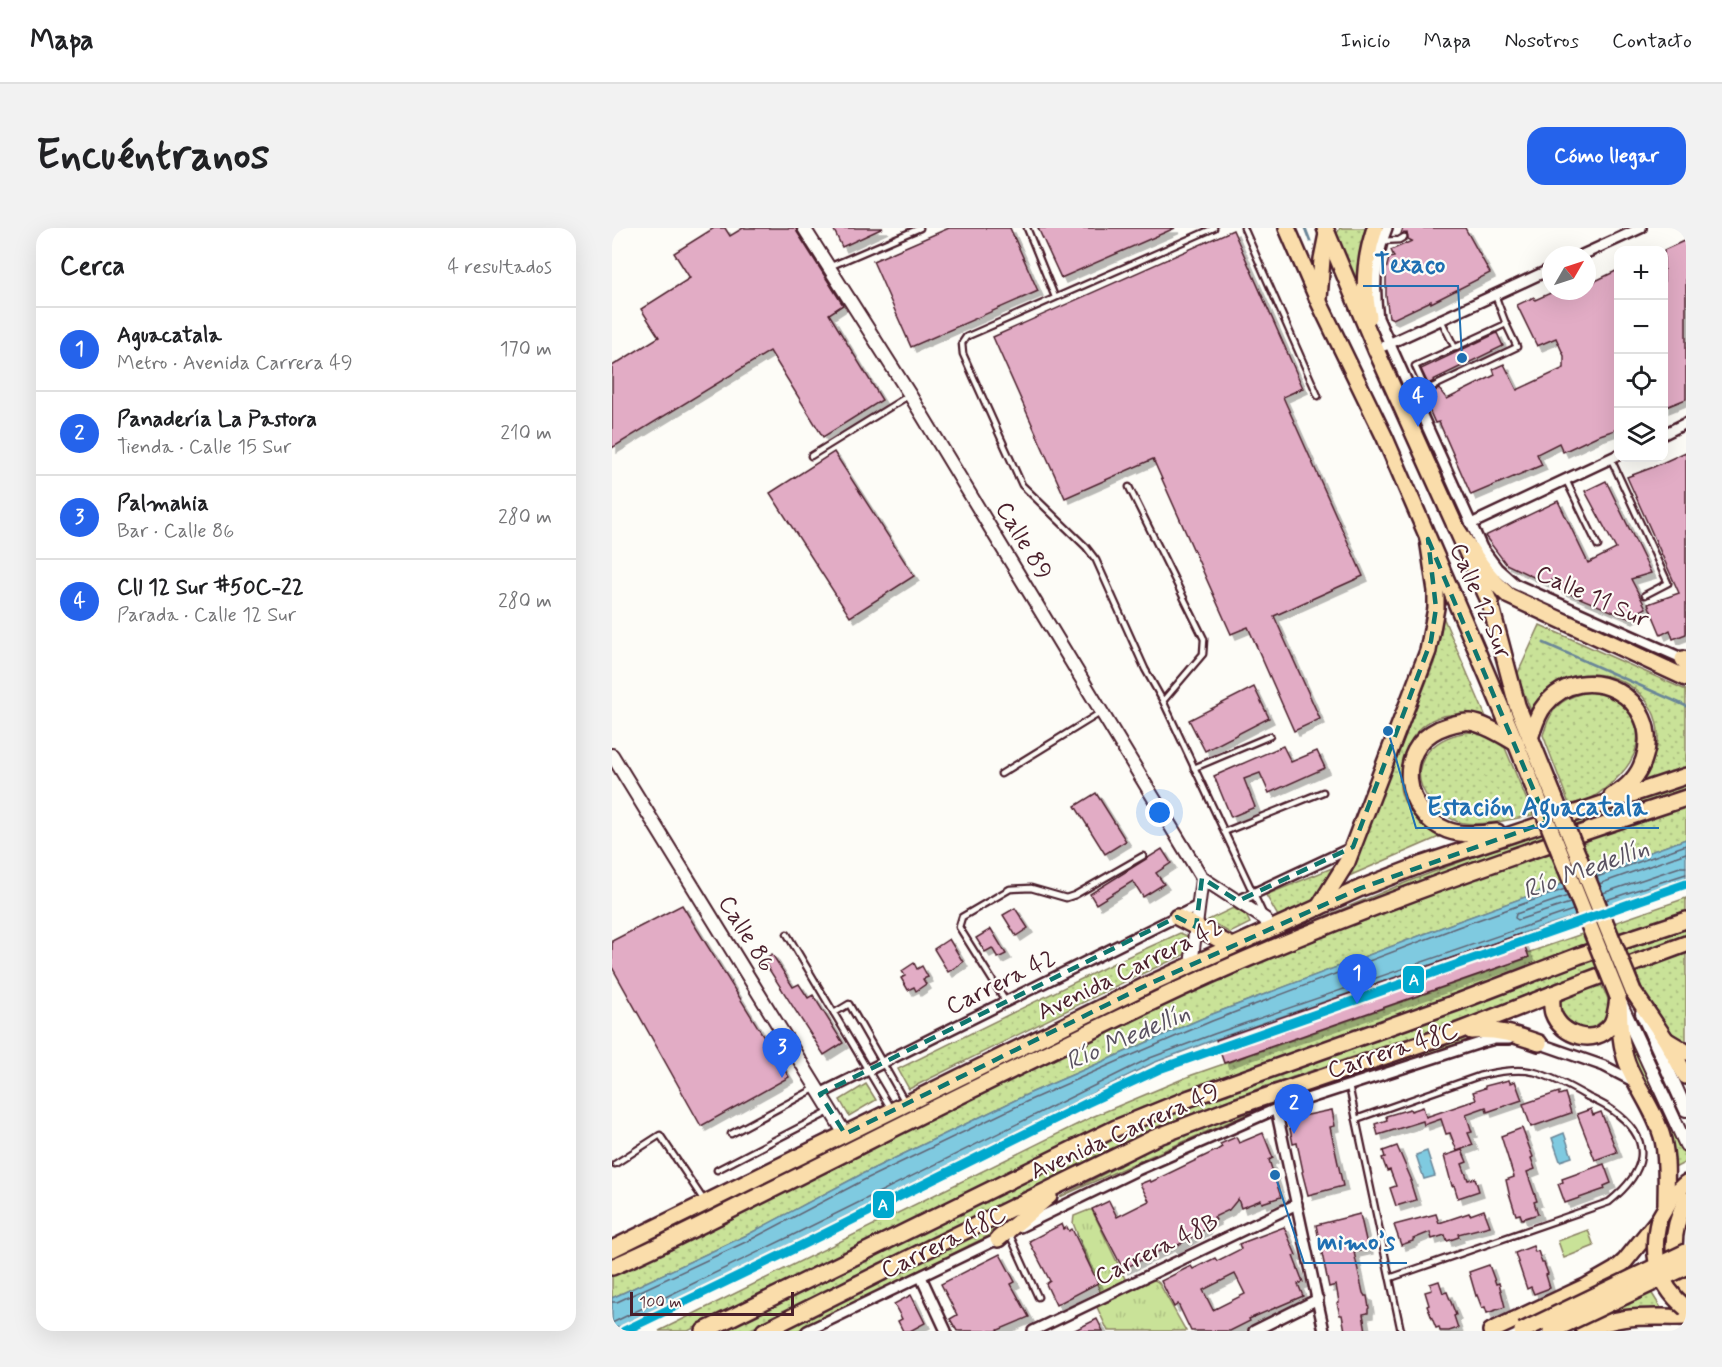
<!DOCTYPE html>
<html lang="es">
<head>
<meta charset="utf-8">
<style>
	body { margin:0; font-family:Mynerve,sans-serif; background:#f2f2f2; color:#202124 }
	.controls { position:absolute; right:18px; top:18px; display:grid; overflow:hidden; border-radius:12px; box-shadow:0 6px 24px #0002 }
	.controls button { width:54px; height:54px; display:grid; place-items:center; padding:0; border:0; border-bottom:2px solid #e0e0e0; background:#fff; color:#202124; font:30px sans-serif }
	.compass { position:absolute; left:930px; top:18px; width:54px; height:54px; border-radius:50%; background:#fff; box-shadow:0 6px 24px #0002; rotate:51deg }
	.scale { position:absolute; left:18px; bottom:15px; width:164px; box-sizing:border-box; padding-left:6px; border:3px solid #4a1f2b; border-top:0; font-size:16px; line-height:21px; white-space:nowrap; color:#4a1f2b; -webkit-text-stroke:4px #fdfcf7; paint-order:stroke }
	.you { position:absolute; left:548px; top:585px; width:21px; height:21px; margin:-15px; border:4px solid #fff; border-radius:50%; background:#1a73e8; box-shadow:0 0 0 9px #1a73e833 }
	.badge { display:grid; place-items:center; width:39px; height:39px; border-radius:50%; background:#2563eb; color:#fff; font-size:20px; font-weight:700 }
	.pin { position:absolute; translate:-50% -50px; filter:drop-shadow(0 2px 3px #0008) }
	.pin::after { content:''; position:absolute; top:32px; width:21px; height:18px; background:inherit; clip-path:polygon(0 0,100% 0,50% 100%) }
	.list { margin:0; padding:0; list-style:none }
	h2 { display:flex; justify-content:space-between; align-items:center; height:78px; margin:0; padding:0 24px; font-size:26px }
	h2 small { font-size:20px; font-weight:400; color:#757577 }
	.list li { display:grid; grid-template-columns:39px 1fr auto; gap:18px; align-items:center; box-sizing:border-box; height:84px; padding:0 24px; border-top:2px solid #e0e0e0 }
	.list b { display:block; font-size:22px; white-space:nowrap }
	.list p { margin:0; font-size:20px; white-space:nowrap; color:#757577 }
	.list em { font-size:20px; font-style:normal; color:#757577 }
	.icon { flex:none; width:33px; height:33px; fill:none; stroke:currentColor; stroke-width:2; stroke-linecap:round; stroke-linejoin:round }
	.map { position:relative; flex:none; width:1074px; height:1103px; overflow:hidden; border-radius:18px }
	header { display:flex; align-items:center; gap:36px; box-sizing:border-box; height:84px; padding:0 30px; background:#fff; border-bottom:2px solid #e0e0e0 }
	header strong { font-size:28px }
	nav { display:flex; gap:33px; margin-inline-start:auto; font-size:21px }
	.intro { display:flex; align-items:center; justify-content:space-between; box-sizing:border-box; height:144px; padding:0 36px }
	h1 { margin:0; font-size:42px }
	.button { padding:15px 27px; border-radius:18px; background:#2563eb; color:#fff; font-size:21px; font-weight:700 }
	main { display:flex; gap:36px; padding:0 36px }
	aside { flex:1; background:#fff; border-radius:18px; box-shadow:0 6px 24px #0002 }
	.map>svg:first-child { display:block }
	.grass { fill:url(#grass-dots); stroke:#8a8062; stroke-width:1.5 }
	.park { fill:url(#park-tufts); stroke:#8a8062; stroke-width:1.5 }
	.garden { fill:#c9e298; stroke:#8a8062; stroke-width:1.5 }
	.water { fill:#7fcae0; stroke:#6a8698; stroke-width:1.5 }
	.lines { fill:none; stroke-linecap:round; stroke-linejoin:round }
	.shore { stroke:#5f6373; stroke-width:1.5 }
	.stream { stroke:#6a8698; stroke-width:3 }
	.building { fill:#e2acc5; stroke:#4a1f2b; stroke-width:1.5; fill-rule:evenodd; filter:url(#shadow) }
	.service-casing { stroke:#4a1f2b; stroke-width:9 }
	.minor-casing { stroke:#4a1f2b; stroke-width:14 }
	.tertiary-casing { stroke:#4a1f2b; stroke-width:16 }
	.primary-casing { stroke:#4a1f2b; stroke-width:20 }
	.trunk-casing { stroke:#4a1f2b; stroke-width:20 }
	.service { stroke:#fdfcf7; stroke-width:4.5 }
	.minor { stroke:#fdfcf7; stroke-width:9 }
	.tertiary { stroke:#fdfcf7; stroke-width:12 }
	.primary { stroke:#faddab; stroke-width:15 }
	.trunk { stroke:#faddab; stroke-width:15 }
	.primary-bridge-casing { stroke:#4a1f2b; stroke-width:20; stroke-linecap:butt }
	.primary-bridge { stroke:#faddab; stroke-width:15 }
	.metro-1-casing { stroke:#fdfcf7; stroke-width:14 }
	.metro-1 { stroke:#00a9ce; stroke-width:9 }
	.marked { fill:none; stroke:#0f766e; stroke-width:4.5; stroke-dasharray:12 8; stroke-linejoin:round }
	.labels { text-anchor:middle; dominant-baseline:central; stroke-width:4.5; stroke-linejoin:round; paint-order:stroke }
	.street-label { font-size:24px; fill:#4a1f2b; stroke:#fdfcf7 }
	.water-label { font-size:26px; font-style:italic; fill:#5a5261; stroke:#fdfcf7 }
	.leader { fill:none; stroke:#1f6fb2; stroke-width:2 }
	.callout-dot { fill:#1f6fb2; stroke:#fdfcf7; stroke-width:2 }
	.callout-label { font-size:26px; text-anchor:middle; font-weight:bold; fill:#1f6fb2; stroke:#fdfcf7; stroke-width:4.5; stroke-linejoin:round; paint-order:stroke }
	.line-badge { stroke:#fdfcf7; stroke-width:2 }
	.badge-label { font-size:16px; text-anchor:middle; font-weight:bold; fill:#fff }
</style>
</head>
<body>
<header>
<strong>Mapa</strong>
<nav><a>Inicio</a><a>Mapa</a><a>Nosotros</a><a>Contacto</a></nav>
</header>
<div class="intro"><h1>Encuéntranos</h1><a class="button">Cómo llegar</a></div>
<main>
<aside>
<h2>Cerca<small>4 resultados</small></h2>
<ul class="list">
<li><span class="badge">1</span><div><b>Aguacatala</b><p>Metro · Avenida Carrera 49</p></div><em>170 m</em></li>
<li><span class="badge">2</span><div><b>Panadería La Pastora</b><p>Tienda · Calle 15 Sur</p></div><em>210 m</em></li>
<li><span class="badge">3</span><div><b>Palmahia</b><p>Bar · Calle 86</p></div><em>280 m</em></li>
<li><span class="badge">4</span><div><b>Cll 12 Sur #50C-22</b><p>Parada · Calle 12 Sur</p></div><em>280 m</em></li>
</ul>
</aside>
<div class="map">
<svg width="1074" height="1103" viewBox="0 0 1074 1103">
	<defs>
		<pattern id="grass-dots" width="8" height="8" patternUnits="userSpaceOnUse" patternTransform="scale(1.5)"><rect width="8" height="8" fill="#c9e298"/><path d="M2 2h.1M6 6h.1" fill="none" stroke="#aec183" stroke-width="1.8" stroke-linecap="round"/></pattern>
		<pattern id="park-tufts" width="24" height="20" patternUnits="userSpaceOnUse" patternTransform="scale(1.5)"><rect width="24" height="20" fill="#c9e298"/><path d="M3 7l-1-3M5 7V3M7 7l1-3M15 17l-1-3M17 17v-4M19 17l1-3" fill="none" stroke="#aec183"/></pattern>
		<filter id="shadow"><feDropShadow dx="5" dy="5" stdDeviation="0" flood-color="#0004"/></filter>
	</defs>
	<rect width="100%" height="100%" fill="#fdfcf7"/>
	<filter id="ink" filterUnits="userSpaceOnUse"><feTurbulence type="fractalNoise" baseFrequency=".0167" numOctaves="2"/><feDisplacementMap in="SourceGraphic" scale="12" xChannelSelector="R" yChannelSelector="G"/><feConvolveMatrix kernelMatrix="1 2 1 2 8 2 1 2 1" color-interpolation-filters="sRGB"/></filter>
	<g filter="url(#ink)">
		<g class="grass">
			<path d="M728,0H756C746,23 745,50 747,75L722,11Z"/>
			<path d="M829,384L874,489C856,487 837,483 820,492C794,506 780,547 792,573C799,589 813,600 827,609L737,648L822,435L829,405Z"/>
			<path d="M928,397L1074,462V540L1024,557C1033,543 1045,529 1046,512C1049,465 998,435 956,450C939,456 930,470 919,483L905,447Z"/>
			<path d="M988,463C1032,484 1038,520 1002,553C994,560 985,568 976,572C970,574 963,575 957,576L931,507C933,501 935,494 938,489C947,470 969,464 988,463Z"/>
			<path d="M859,504L874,507L891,515L921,587C901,591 871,598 852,595C841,594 832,587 824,579C788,545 816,507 859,504Z"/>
			<path d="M1074,555V564L783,664L0,1033V1026L579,744L800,652L904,613Z"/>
			<path d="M1074,575V611L844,694L598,787L416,866L250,946L135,1007L0,1070V1046L509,793L792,672Z"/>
			<path d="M720,640L712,657L702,672L666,688L654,667Z"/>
			<path d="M1074,670V683L547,873L508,890L384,950L76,1103H47L480,889L580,847L916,730L915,725Z"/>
			<path d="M621,680L634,687L638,695L618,705L596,692Z"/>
			<path d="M1074,698V708L979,741L861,788L640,863L567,891L512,915L301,1019L135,1103H108L481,916L565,881L853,780L976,733Z"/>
			<path d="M568,705L575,708L579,712L578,720L572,727L516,752L297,861L286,841L504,734Z"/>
			<path d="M1074,725V818L1060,812L1034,770L1023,742Z"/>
			<path d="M987,754C991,760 996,768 997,775C998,781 996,788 991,792C970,812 950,795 943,772Z"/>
			<path d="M1015,804L1074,929V934L1059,942L1018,824Z"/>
			<path d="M847,811L858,813L700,862L633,887L532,931L448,969L537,922L592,898Z"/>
			<path d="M254,856L264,872L237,888L228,872Z"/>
			<path d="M397,989L380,1006L185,1103H169Z"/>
			<path d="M1039,1064L1051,1083L1031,1081L995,1085Z"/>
		</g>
		<path class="park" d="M477,982H480L517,1059C527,1055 538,1047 547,1055L574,1103H496L484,1077L491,1071L461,995L462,988Z"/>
		<path class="garden" d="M976,1002L982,1018L952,1030L946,1013Z"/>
		<g class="water">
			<path d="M1074,611V652L908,706L604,811L541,835L182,1014L0,1102V1070L135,1007L250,946L416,866L598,787L844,694Z"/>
			<path d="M952,905L960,929L948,933L940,910Z"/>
			<path d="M815,923L823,948L812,951L804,927Z"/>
		</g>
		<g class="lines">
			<g class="shore">
				<path d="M985,649L1074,617"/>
				<path d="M987,656L1074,625"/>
				<path d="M991,665L1068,639H1074"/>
				<path d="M956,668L904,686L903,690L906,692L958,675"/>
				<path d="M994,672L1074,646"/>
				<path d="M0,1074H5L138,1012L252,952L418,872L511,831L600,793L846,699L953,661"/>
				<path d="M0,1095L179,1008L538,830L602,806L961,682"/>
			</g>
			<g class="stream">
				<path d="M693,0L698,13"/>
				<path d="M932,415L1074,478"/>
			</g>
		</g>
		<g class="building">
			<path d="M102,0H113L118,8L131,0H184L185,4L231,77L217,86L270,172L211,209L158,123L0,220V138L47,109L29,81L78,50L62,25Z"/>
			<path d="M221,0H271L230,19Z"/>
			<path d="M337,0H398L426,63L299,119L261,33Z"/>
			<path d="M426,0H563L449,50Z"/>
			<path d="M791,0H853L878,45L819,75V73L781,91L777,89L774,68V42L777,30L782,29L779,22L800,13L796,11L795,5L789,6Z"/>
			<path d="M621,2L691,160L671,169L751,348L662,388L708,491L682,503L636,399L619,406L541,231L453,270L381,109Z"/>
			<path d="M1074,12V171L1052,180V22Z"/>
			<path d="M1006,42V201L985,208L951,224L947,215L925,226L930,237L859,267L827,194L823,195L815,177L818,175L816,169L820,167L819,165L827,161L835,171L883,147L881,141L892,136L905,162L952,140V128L944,110L925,118L905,77L922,69L923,72L943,63H975V57Z"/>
			<path d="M885,105L891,118L821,152L822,153L816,156L809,141Z"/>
			<path d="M222,224L302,348L238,389L158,265Z"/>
			<path d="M1074,224V406L1061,411L1058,402L1049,407L1036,376L1067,365L1015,249L1039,240Z"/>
			<path d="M994,253L1039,345L1019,351L1034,380L1016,390L946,361L941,351L934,355L894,336L873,308L946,273L976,335L1004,321L973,263Z"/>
			<path d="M642,459L657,490L593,523L577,492Z"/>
			<path d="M671,518L679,534L705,523L713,540L657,565L648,545L632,551L643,579L619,589L602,548Z"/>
			<path d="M484,565L514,613L493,626L463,578Z"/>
			<path d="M550,621L559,635L544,645L552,656L531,669L521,653L484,676L478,666Z"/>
			<path d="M70,677L177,849L89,898L0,739V713Z"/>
			<path d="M403,680L416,700L404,708L391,687Z"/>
			<path d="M379,701L394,726L386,730L380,720L373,724L364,710Z"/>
			<path d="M908,706L917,729L612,835L604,812Z"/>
			<path d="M337,711L351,734L336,744L322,721Z"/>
			<path d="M160,726L181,759L187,756L196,770L201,767L231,815L212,827L151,732Z"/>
			<path d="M302,735L305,741L310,738L316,749L311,751L314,756L304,763L302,759L296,762L289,750L293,748L290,743Z"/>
			<path d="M897,852L898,855L903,853L910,872L875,884L874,879L854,886L860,904L856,905L861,917L845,923L838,905L834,906L829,891L812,897L811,893L766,907L763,896L775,892L774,888L798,881L799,883L811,879L814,889L864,872L861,864L873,860V858Z"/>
			<path d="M947,864V867L953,865L959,885L919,899L911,876Z"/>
			<path d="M979,881L981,887L989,884L1005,924L983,932L965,886Z"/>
			<path d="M720,882L723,898L718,899L731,958L696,967L690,944L691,943L685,915L681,916L676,891Z"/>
			<path d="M910,900L921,929L919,930L923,941L915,944L925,973L922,974L926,986L910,991L908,986L904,987L897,965L894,952L902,949L889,908Z"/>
			<path d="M651,905L661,930L657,932L669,969L650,975L649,972L629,980L626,971L617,982L602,989L604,992L592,998L594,1001L561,1020L560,1018L556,1019L511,1041L480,981L497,973L505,989L537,973L528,956L538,952L539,954L605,922L610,919L608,916L624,909L627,915Z"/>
			<path d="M785,918L800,953H798L804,972L784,978L778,960L784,958L778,942L775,943L770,930L773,929L771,923Z"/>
			<path d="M850,922L855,934L850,936L856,952L863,950L867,963L846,970L842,957L840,958L832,928Z"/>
			<path d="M992,936L999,955L992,958L993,961L953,975L946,956L951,954L950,951Z"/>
			<path d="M872,982L878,998L846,1006L847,1009L835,1013L833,1007L820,1011L818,1004L801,1011V1013L789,1017L782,997L824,986L827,995L857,985L858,987Z"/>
			<path d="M748,986L756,1021L742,1024L751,1065L753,1068H755L757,1080L756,1081V1085L751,1086L754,1103H733L730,1087H728L725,1075L727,1074L724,1057L717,1059L704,997Z"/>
			<path d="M450,996L452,1001L455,999L457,1003L460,1001L486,1055L444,1077L434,1056L438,1053L417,1013Z"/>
			<path d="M672,999L684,1027L681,1028L691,1054L686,1056L691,1068L637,1091L638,1093L618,1103H579L566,1076L562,1079L549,1053L579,1038L581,1041L603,1030L605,1033L629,1021L627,1016ZM623,1046L633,1066L601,1082L591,1062Z"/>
			<path d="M921,1018L923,1024L926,1023L930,1035H932L936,1046L934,1047L938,1060L922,1066L919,1059L915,1061L903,1025Z"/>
			<path d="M388,1026L403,1054L399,1056L417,1089L384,1103H345L338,1091L345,1087L329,1056Z"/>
			<path d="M877,1037L884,1056L887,1055L893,1079L875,1085L873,1079L870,1080L865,1067L864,1068L857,1044Z"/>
			<path d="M827,1053L831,1065L835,1064L844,1087L842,1088L846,1100L837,1103H828L827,1099L824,1100L815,1078L817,1077L813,1064L820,1062L818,1056Z"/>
			<path d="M299,1067L313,1095L298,1103H291L286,1093L290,1091L282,1076Z"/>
			<path d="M485,1091L491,1103H461Z"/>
		</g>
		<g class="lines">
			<g class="service-casing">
				<g id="service">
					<path d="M415,0L443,69"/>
					<path d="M602,0L354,109L350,115L351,126L410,257L474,319L484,332L533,441L551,473L651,686"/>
					<path d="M632,0L706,168"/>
					<path d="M770,13L787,12L792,9"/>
					<path d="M217,39L308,0"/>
					<path d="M883,67L894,96"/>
					<path d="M829,92L843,120"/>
					<path d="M801,168L814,162L905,119L894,96L803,138L814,162"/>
					<path d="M199,228L296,168"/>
					<path d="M999,231L1056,355L1033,367"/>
					<path d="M954,252L986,318"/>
					<path d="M517,259L592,411L591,426L551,473"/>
					<path d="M582,540L658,508"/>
					<path d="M389,546L488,485"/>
					<path d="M612,604L711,564"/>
					<path d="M175,706L279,881"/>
					<path d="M394,774L347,699L350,689L398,661L419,660L454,670L463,667L531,628"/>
					<path d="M222,785L237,776L293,874"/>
					<path d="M737,858L789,1103"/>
					<path d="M744,891L867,848C884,844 904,840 922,844C941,849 959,859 976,869C984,873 993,877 1000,882C1045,913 1033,945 997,974L778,1050"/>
					<path d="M119,906L204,860"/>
					<path d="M3,936L48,907L93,974"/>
					<path d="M105,942L217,884"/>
					<path d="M397,1005L426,1069"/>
				</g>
			</g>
			<g class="minor-casing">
				<g id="minor">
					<path d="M775,0C763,30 761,58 766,90L870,320L885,340L903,356L1074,432"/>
					<path d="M970,27L1029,0"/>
					<path d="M772,118L939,41"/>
					<path d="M1052,206L1074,195"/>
					<path d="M859,296L1006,227"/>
					<path d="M626,673L741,619"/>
					<path d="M923,814L992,838L1021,853"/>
					<path d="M208,866L586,678"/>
					<path d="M664,881L712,1103"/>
					<path d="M408,999L523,943L664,881L868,815L883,811H897"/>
					<path d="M309,1049L334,1103"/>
					<path d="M195,1103L390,1009"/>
					<path d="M421,1103L685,976"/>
					<path d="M642,1103L706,1071"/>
				</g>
			</g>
			<g class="tertiary-casing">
				<g id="tertiary">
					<path d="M192,0L298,167L590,650L653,691L658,701"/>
					<path d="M0,527L233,906"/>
					<path d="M579,737L590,650"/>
					<path d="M1009,776L1074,917"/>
					<path d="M1030,785L1074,882"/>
				</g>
			</g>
			<g class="primary-casing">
				<g id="primary">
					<path d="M675,0L707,74L773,210L862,416L904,515L927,573"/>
					<path d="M713,0L764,122L878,375L905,477L941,566"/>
					<path d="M707,71L710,31L715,6"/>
					<path d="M757,89C750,58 753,30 763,0"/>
					<path d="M1021,763L1054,812L1074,848"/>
					<path d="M1007,775C1008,795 1008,816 1015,835C1025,861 1044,884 1051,912C1056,933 1054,956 1054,977"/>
					<path d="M1074,972C1059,1002 1057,1032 1074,1062"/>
					<path d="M879,1103L975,1058L1003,1042L1013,1033L1047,991L1061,967L1074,955"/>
					<path d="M972,1103C1010,1085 1034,1090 1074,1089"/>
				</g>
			</g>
			<g class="trunk-casing">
				<g id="trunk">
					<path d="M843,298C859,323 874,348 897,368L1074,450"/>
					<path d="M1071,431L1074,435"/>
					<path d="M918,510C922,499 925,486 933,477C973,428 1052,470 1032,531C1027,547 1015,560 1000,568"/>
					<path d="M885,604C869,606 851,608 835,602C791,585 782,522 827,501C837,497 848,493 858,494C874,496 891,508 904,515"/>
					<path d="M707,679L735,634L816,423L824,380V363L816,311"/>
					<path d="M565,689L620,718"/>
					<path d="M940,766C940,772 939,779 941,785C949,808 983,819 999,797C1004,789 1005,778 1006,769"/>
					<path d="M859,803C885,801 902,806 927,815"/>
					<path d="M1054,812L1074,824"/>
					<path d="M386,1011L437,968"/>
					<path d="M0,1021L537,756L749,660L811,636L1074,548"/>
					<path d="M0,1039C31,1026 61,1011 91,996C135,974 179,952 223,930C328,877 434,825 540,774C712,692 893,630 1074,570"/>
					<path d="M92,1103L504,900L578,870L846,774L966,728L1074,692"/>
					<path d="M152,1103L296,1031L542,910L623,879L844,804L974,753L1074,716"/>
				</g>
			</g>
			<use href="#service" class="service"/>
			<use href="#minor" class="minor"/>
			<use href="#tertiary" class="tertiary"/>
			<use href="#primary" class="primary"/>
			<use href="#trunk" class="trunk"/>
			<g class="primary-bridge-casing">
				<g id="primary-bridge">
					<path d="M941,566L1021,763"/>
					<path d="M927,573L1006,769"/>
					<path d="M1047,991C1038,1027 1045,1056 1074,1080"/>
					<path d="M910,1103L1074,1024"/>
					<path d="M939,1103L1074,1039"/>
				</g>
			</g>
			<use href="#primary-bridge" class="primary-bridge"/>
			<g class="metro-1-casing">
				<path id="metro-1" d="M12,1103L194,1015L475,875L550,840L1074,656"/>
			</g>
			<use href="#metro-1" class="metro-1"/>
		</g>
	</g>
	<path class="marked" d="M816,311L935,594L749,660L537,756L233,906L208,866L565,689L584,699L590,650L626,673L741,619L819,413L824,380Z"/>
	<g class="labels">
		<g class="street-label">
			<text transform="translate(411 313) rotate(59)">Calle 89</text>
			<text transform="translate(980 369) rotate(24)">Calle 11 Sur</text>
			<text transform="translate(868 373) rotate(67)">Calle 12 Sur</text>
			<text transform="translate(134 706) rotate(58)">Calle 86</text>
			<text transform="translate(518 742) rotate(-26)">Avenida Carrera 42</text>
			<text transform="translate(389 755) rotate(-26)">Carrera 42</text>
			<text transform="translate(781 823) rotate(-18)">Carrera 48C</text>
			<text transform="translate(513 904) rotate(-24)">Avenida Carrera 49</text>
			<text transform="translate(332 1015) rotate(-26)">Carrera 48C</text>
			<text transform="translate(545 1022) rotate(-26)">Carrera 48B</text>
		</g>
		<g class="water-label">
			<text transform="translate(974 642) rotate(-20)">Río Medellín</text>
			<text transform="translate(516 810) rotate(-23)">Río Medellín</text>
		</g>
	</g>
	<path class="leader" d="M850 130L846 58H751M776 503L804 600H1047M663 947L692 1035H795"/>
	<g class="callout-dot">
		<circle cx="850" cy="130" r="6"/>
		<circle cx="776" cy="503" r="6"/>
		<circle cx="663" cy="947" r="6"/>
	</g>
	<g class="callout-label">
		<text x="798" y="45">Texaco</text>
		<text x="925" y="587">Estación Aguacatala</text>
		<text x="744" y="1022">mimo’s</text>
	</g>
	<g class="line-badge">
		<rect x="790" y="737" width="23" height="29" rx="6" fill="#00a9ce"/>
		<rect x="260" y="962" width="23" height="29" rx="6" fill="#00a9ce"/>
	</g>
	<g class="badge-label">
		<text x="802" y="757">A</text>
		<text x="271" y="982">A</text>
	</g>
</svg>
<div class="controls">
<button>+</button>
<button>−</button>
<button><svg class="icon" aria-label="locate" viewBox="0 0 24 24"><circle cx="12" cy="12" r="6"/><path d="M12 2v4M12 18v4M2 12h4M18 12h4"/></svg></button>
<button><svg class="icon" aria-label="layers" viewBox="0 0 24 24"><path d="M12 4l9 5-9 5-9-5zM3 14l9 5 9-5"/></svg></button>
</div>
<svg class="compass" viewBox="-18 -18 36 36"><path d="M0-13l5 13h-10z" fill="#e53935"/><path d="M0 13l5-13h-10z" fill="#757577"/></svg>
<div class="scale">100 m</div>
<div class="you"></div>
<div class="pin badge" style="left:745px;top:776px">1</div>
<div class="pin badge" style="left:682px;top:906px">2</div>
<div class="pin badge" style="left:170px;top:850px">3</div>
<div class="pin badge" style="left:806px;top:199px">4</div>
</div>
</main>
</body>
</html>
